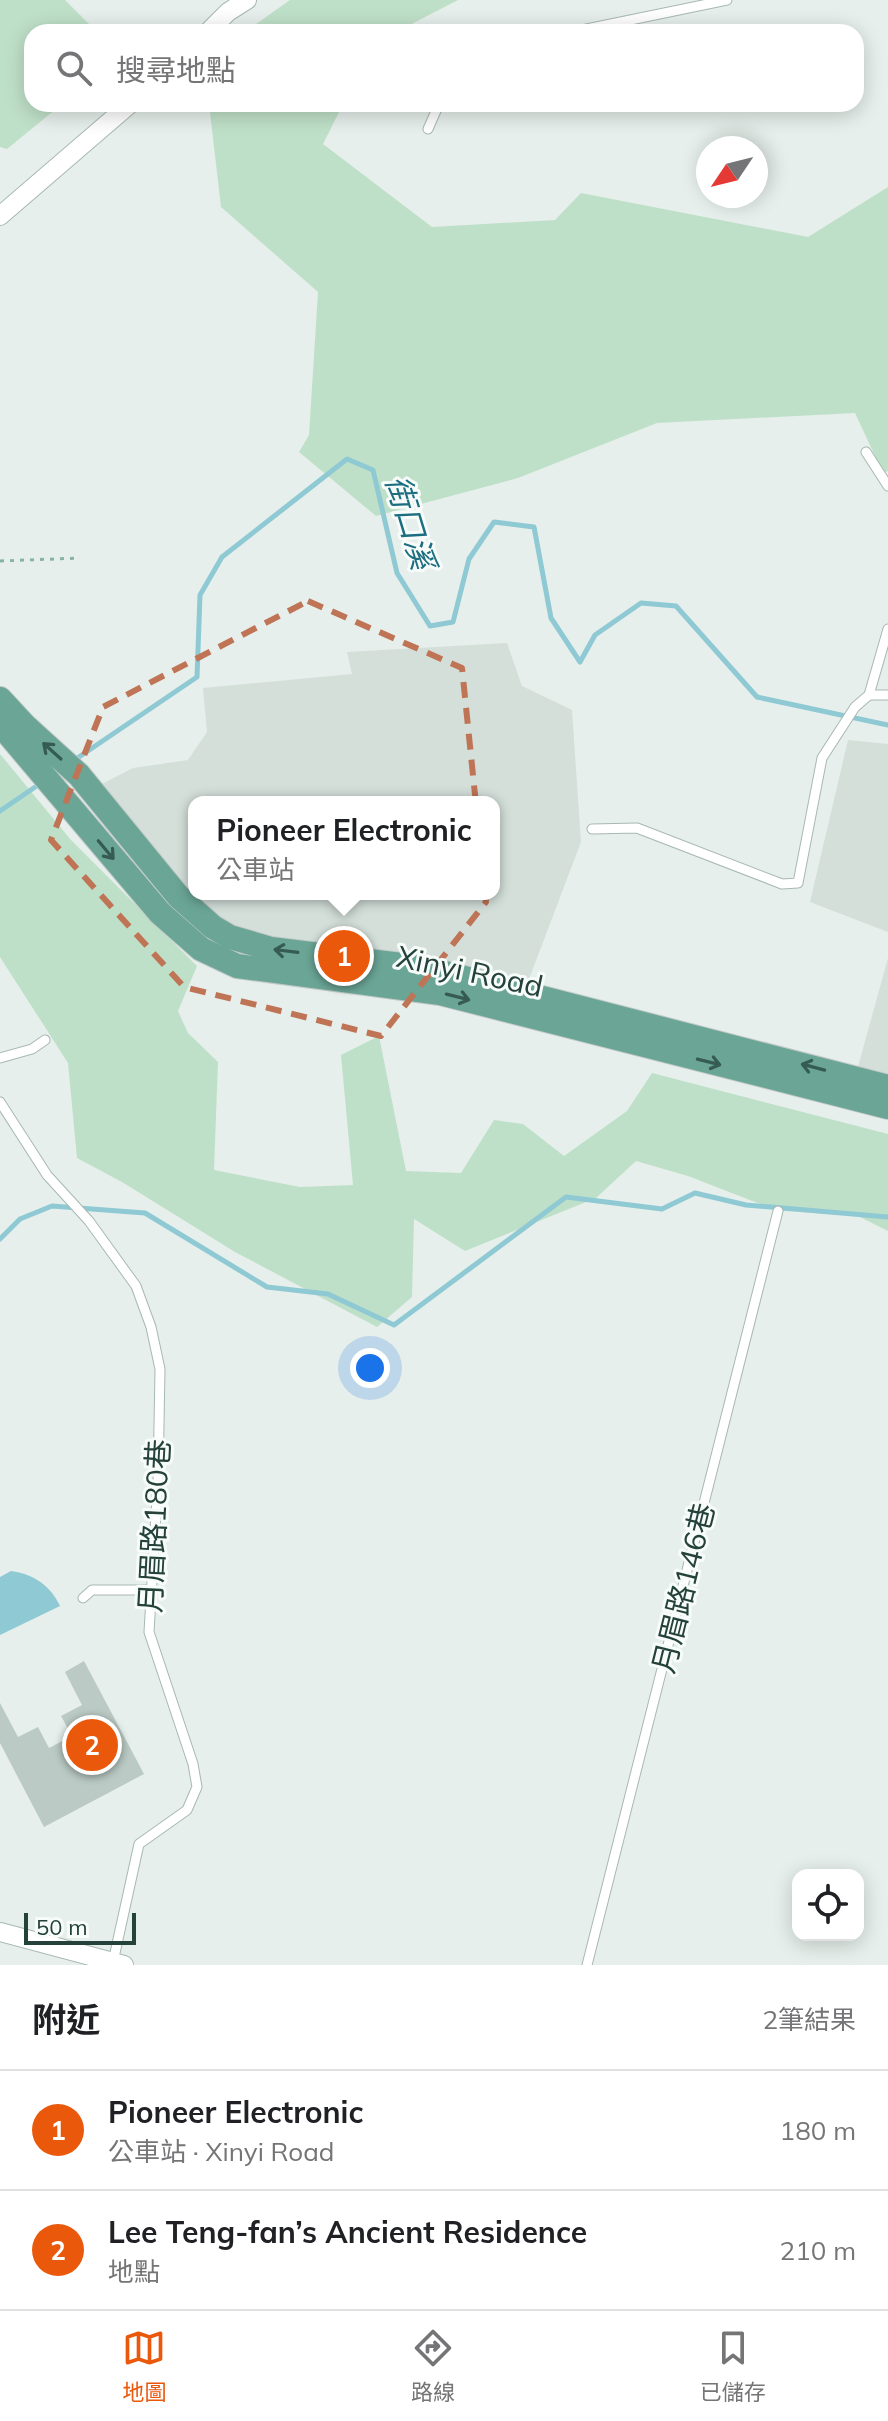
<!DOCTYPE html>
<html lang="zh-TW">
<head>
<meta charset="utf-8">
<style>
	body { margin:0; font-family:Mulish,"Noto Sans TC",sans-serif; background:#f2f2f2; color:#202124 }
	.controls { position:absolute; right:24px; bottom:24px; display:grid; overflow:hidden; border-radius:16px; box-shadow:0 4px 20px #0003 }
	.controls button { width:72px; height:72px; display:grid; place-items:center; padding:0; border:0; border-bottom:2px solid #e0e0e0; background:#fff; color:#202124; font:40px sans-serif }
	.compass { position:absolute; left:696px; top:136px; width:72px; height:72px; border-radius:50%; background:#fff; box-shadow:0 4px 20px #0003; rotate:235deg }
	.scale { position:absolute; left:24px; bottom:20px; width:112px; box-sizing:border-box; padding-left:8px; border:4px solid #24423a; border-top:0; font-size:22px; line-height:28px; white-space:nowrap; color:#24423a; -webkit-text-stroke:6px #f7fbf9; paint-order:stroke }
	.you { position:absolute; left:370px; top:1368px; width:28px; height:28px; margin:-20px; border:6px solid #fff; border-radius:50%; background:#1a73e8; box-shadow:0 0 0 12px #1a73e833 }
	.badge { display:grid; place-items:center; width:52px; height:52px; border-radius:50%; background:#ea580c; color:#fff; font-size:26px; font-weight:700 }
	.pin { position:absolute; translate:-50% -50%; border:4px solid #fff; box-shadow:0 2px 8px #0006 }
	.popup { position:absolute; left:188px; top:796px; width:312px; height:104px; box-sizing:border-box; display:grid; place-content:center; border-radius:16px; background:#fff; filter:drop-shadow(0 2px 6px #0005); font-size:26px; white-space:nowrap; color:#757577 }
	.popup b { font-size:30px; color:#202124 }
	.popup::after { content:''; position:absolute; left:50%; top:100%; margin-left:-16px; border:16px solid transparent; border-top-color:#fff }
	.list { margin:0; padding:0; list-style:none }
	h2 { display:flex; justify-content:space-between; align-items:center; height:104px; margin:0; padding:0 32px; font-size:34px }
	h2 small { font-size:26px; font-weight:400; color:#757577 }
	.list li { display:grid; grid-template-columns:52px 1fr auto; gap:24px; align-items:center; box-sizing:border-box; height:120px; padding:0 32px; border-top:2px solid #e0e0e0 }
	.list b { display:block; font-size:30px; white-space:nowrap }
	.list p { margin:0; font-size:26px; white-space:nowrap; color:#757577 }
	.list em { font-size:26px; font-style:normal; color:#757577 }
	.icon { flex:none; width:44px; height:44px; fill:none; stroke:currentColor; stroke-width:2; stroke-linecap:round; stroke-linejoin:round }
	.map { position:relative; flex:none; width:888px; height:1965px; overflow:hidden }
	.search { position:absolute; background:#fff; box-shadow:0 4px 20px #0003; left:24px; right:24px; top:24px; height:88px; display:flex; align-items:center; gap:20px; box-sizing:border-box; padding:0 28px; border-radius:24px; color:#757577; font-size:30px }
	.sheet { height:344px; background:#fff }
	nav { display:flex; justify-content:space-around; align-items:center; box-sizing:border-box; height:112px; border-top:2px solid #e0e0e0; background:#fff; font-size:22px; color:#757577 }
	nav a { display:grid; justify-items:center; gap:4px }
	nav .on { color:#ea580c }
	.map>svg:first-child { display:block }
	.built { fill:#d4dfda; fill-rule:evenodd }
	.green { fill:#bfe0c8 }
	.water { fill:#8ec9d4 }
	.lines { fill:none; stroke-linecap:round; stroke-linejoin:round }
	.stream { stroke:#8ec9d4; stroke-width:5 }
	.building { fill:#bbcac4 }
	.lane-casing { stroke:#a8b8b2; stroke-width:11 }
	.street-casing { stroke:#a8b8b2; stroke-width:20 }
	.primary-casing { stroke:#c2cac8; stroke-width:26 }
	.path { stroke:#86b3a5; stroke-width:3; stroke-dasharray:4 6; stroke-linecap:butt }
	.lane { stroke:#fff; stroke-width:9 }
	.street { stroke:#fff; stroke-width:18 }
	.primary { stroke:#6aa596; stroke-width:24 }
	.oneway { stroke:#365b51 }
	.marked { fill:none; stroke:#c07456; stroke-width:6; stroke-dasharray:16 10; stroke-linejoin:round }
	.labels { text-anchor:middle; dominant-baseline:central; stroke-width:6; stroke-linejoin:round; paint-order:stroke }
	.street-label { font-size:30px; fill:#24423a; stroke:#f7fbf9 }
	.water-label { font-size:32px; font-style:italic; fill:#1c6f80; stroke:#f7fbf9 }
</style>
</head>
<body>
<div class="map">
<svg width="888" height="1965" viewBox="0 0 888 1965">
	<rect width="100%" height="100%" fill="#e6efeb"/>
	<g class="built">
		<path d="M507,643L522,686L572,710L581,842L526,987L237,934L200,914L90,790L133,768L188,760L207,732L203,688L352,674L347,652ZM194,802H494V894H194Z"/>
		<path d="M848,740L888,744V932L810,902Z"/>
		<path d="M888,958V1082L856,1074Z"/>
	</g>
	<g class="green">
		<path d="M0,0H65L97,32H32V104H62L7,149L0,147Z"/>
		<path d="M290,0H458L396,32H245Z"/>
		<path d="M209,104H343L323,144L432,227L555,220L581,193L808,237L888,187V471L883,473L855,413L657,423L518,478L376,516L299,452L309,435L318,292L221,207Z"/>
		<path d="M0,754L71,840L197,966L178,1011L188,1033L218,1062L214,1170L300,1187L353,1185L341,1055L379,1036L406,1171L461,1173L494,1120L523,1124L564,1156L627,1111L652,1073L888,1134V1231L850,1212L778,1211L688,1176L636,1161L596,1198L465,1251L414,1219L412,1297L377,1327L235,1252L122,1182L77,1158L68,1063L0,957Z"/>
	</g>
	<path class="water" d="M11,1571C33,1574 50,1585 60,1606L0,1635V1577Z"/>
	<g class="lines">
		<g class="stream">
			<path d="M73,761L197,677L200,595L222,557L347,459L373,470L397,573L430,626L453,622L469,559L494,522L534,527L551,618L580,662L595,635L641,603L676,606L757,697L888,725"/>
			<path d="M0,811L41,783"/>
			<path d="M0,1239L20,1219L52,1206L145,1213L267,1287L328,1294L394,1325L566,1197L662,1209L695,1193L746,1205L888,1217"/>
		</g>
	</g>
	<path class="building" d="M84,1661L144,1774L44,1827L0,1743V1703L18,1737L38,1727L49,1748L72,1736L61,1716L82,1705L65,1672Z"/>
	<g class="lines">
		<g class="lane-casing">
			<g id="lane">
				<path d="M572,32L727,0"/>
				<path d="M428,129L439,104"/>
				<path d="M866,452L888,486"/>
				<path d="M869,695L888,629"/>
				<path d="M592,829L637,828L782,884L798,883L822,758L855,707L869,695H888"/>
				<path d="M0,1058L32,1049L45,1040"/>
				<path d="M0,1102L47,1175L89,1221L136,1286L151,1327L160,1369L158,1480L149,1632L193,1764L197,1787L187,1810L139,1844L113,1962"/>
				<path d="M83,1598L92,1590H151"/>
				<path d="M587,1965L778,1211"/>
			</g>
		</g>
		<g class="street-casing">
			<g id="street">
				<path d="M208,32L228,12L247,0"/>
				<path d="M0,216L130,104"/>
				<path d="M0,1932L124,1965"/>
			</g>
		</g>
		<g class="primary-casing">
			<g id="primary">
				<path d="M0,699L25,726L79,775L178,896L213,927L230,937L271,949L426,968L888,1087"/>
				<path d="M0,724L160,913L201,949L237,966L440,993L888,1107"/>
			</g>
		</g>
		<path class="path" d="M0,561L80,558"/>
		<use href="#lane" class="lane"/>
		<use href="#street" class="street"/>
		<use href="#primary" class="primary"/>
	</g>
	<defs><path id="oneway-shaft" d="M-6 0H5M1.5-3L5.5 0L1.5 3" fill="none" stroke-width="1.6" stroke-linecap="round" stroke-linejoin="round" transform="scale(2)"/></defs>
	<g class="oneway">
		<use href="#oneway-shaft" transform="translate(52 751) rotate(-138)"/>
		<use href="#oneway-shaft" transform="translate(106 850) rotate(50)"/>
		<use href="#oneway-shaft" transform="translate(286 951) rotate(-173)"/>
		<use href="#oneway-shaft" transform="translate(458 997) rotate(14)"/>
		<use href="#oneway-shaft" transform="translate(709 1062) rotate(14)"/>
		<use href="#oneway-shaft" transform="translate(813 1067) rotate(-165)"/>
	</g>
	<path class="marked" d="M308,601L462,668L486,902L381,1036L184,987L51,840L103,707Z"/>
	<g class="labels">
		<g class="street-label">
			<text transform="translate(470 971) rotate(12)">Xinyi Road</text>
			<text transform="translate(154 1526) rotate(-87)">月眉路180巷</text>
			<text transform="translate(683 1588) rotate(-76)">月眉路146巷</text>
		</g>
		<g class="water-label">
			<text transform="translate(411 522) rotate(73)">街口溪</text>
		</g>
	</g>
</svg>
<div class="controls">
<button><svg class="icon" aria-label="locate" viewBox="0 0 24 24"><circle cx="12" cy="12" r="6"/><path d="M12 2v4M12 18v4M2 12h4M18 12h4"/></svg></button>
</div>
<svg class="compass" viewBox="-18 -18 36 36"><path d="M0-13l5 13h-10z" fill="#e53935"/><path d="M0 13l5-13h-10z" fill="#757577"/></svg>
<div class="scale">50 m</div>
<div class="you"></div>
<div class="pin badge" style="left:344px;top:956px">1</div>
<div class="popup"><b>Pioneer Electronic</b>公車站</div>
<div class="pin badge" style="left:92px;top:1745px">2</div>
<div class="search"><svg class="icon" aria-label="search" viewBox="0 0 24 24"><circle cx="10" cy="10" r="6"/><path d="M15 15l6 6"/></svg>搜尋地點</div>
</div>
<section class="sheet">
<h2>附近<small>2筆結果</small></h2>
<ul class="list">
<li><span class="badge">1</span><div><b>Pioneer Electronic</b><p>公車站 · Xinyi Road</p></div><em>180 m</em></li>
<li><span class="badge">2</span><div><b>Lee Teng-fan’s Ancient Residence</b><p>地點</p></div><em>210 m</em></li>
</ul>
</section>
<nav>
<a class="on"><svg class="icon" aria-label="map" viewBox="0 0 24 24"><path d="M3 6l6-2 6 2 6-2v14l-6 2-6-2-6 2zM9 4v14M15 6v14"/></svg>地圖</a>
<a><svg class="icon" aria-label="directions" viewBox="0 0 24 24"><path d="M12 3l9 9-9 9-9-9zM9 14v-3h6M13 9l2 2-2 2"/></svg>路線</a>
<a><svg class="icon" aria-label="saved" viewBox="0 0 24 24"><path d="M7 4h10v16l-5-4-5 4z"/></svg>已儲存</a>
</nav>
</body>
</html>
